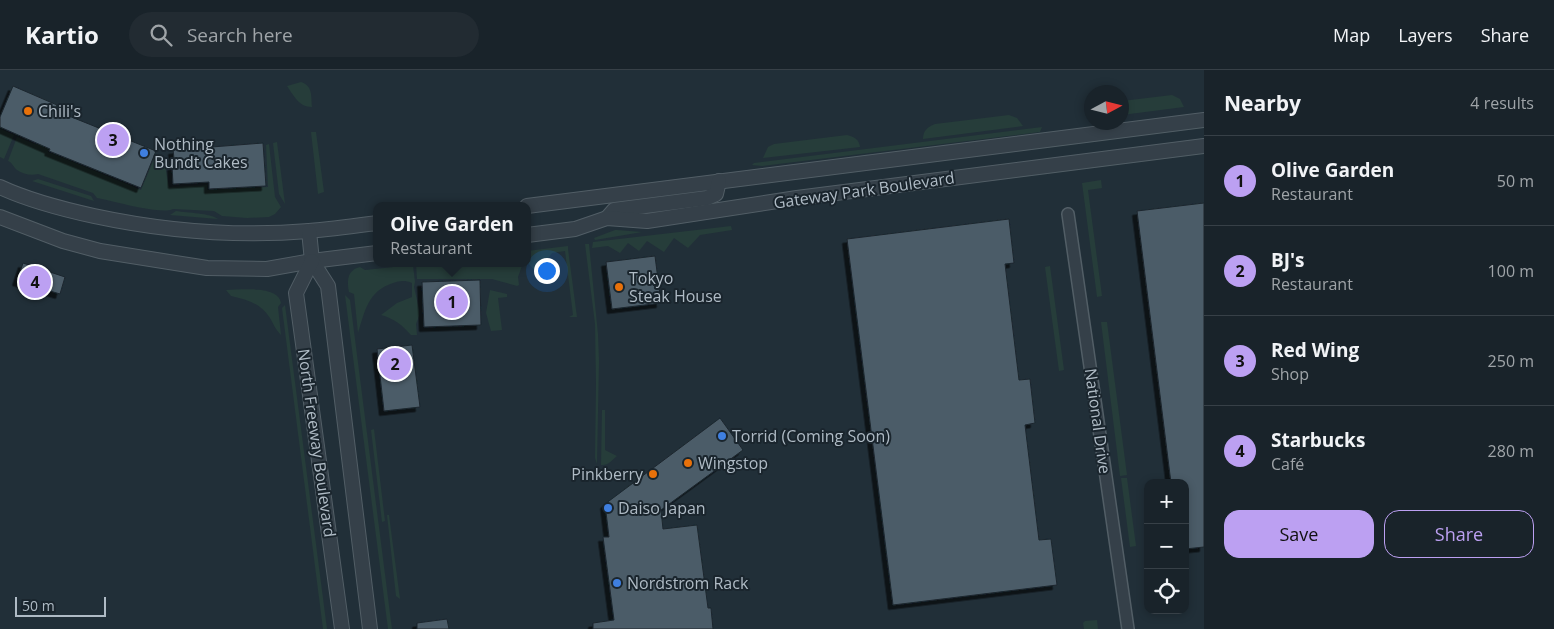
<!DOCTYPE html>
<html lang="en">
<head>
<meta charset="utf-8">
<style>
	body { margin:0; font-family:"Open Sans",sans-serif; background:#222b32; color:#f1f3f6 }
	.controls { position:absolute; right:15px; bottom:15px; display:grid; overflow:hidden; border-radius:10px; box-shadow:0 2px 8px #0003 }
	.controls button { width:45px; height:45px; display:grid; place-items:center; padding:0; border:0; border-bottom:1px solid #374047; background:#19232a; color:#f1f3f6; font:25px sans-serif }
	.compass { position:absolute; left:1084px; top:15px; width:45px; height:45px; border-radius:50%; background:#19232a; box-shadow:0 2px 8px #0003; rotate:83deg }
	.scale { position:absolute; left:15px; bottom:12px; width:91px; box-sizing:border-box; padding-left:5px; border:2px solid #afbbc5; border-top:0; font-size:14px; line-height:18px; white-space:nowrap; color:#afbbc5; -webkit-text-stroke:4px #1a252d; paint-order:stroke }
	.you { position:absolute; left:546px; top:200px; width:18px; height:18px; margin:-12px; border:4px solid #fff; border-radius:50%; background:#1a73e8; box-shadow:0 0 0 8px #1a73e833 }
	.badge { display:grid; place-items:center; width:32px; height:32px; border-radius:50%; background:#bca0f2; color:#111; font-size:16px; font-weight:700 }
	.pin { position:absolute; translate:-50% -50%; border:2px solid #fff; box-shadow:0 1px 5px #0006 }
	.popup { position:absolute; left:373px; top:132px; width:158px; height:65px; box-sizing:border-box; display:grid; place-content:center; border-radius:10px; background:#19232a; filter:drop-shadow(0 1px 4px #0005); font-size:16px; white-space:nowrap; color:#9fa4a8 }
	.popup b { font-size:19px; color:#f1f3f6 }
	.popup::after { content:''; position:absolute; left:50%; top:100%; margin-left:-10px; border:10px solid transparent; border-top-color:#19232a }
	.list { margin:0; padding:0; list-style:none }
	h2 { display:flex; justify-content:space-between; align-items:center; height:65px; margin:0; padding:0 20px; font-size:21px }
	h2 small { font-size:16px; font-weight:400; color:#9fa4a8 }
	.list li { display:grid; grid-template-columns:32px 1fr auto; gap:15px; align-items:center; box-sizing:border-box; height:90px; padding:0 20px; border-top:1px solid #374047 }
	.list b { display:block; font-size:19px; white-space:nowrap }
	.list p { margin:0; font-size:16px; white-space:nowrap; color:#9fa4a8 }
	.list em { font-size:16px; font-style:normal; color:#9fa4a8 }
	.actions { display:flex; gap:10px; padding:15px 20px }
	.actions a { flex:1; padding:11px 0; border:1px solid #bca0f2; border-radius:15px; text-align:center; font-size:18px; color:#bca0f2 }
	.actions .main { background:#bca0f2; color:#111 }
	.icon { flex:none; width:28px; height:28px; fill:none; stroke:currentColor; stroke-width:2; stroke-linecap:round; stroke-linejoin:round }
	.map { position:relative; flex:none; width:1204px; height:559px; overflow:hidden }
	header { display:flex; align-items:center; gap:30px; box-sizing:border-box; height:70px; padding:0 25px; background:#19232a; border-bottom:1px solid #374047 }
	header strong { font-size:24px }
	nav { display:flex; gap:28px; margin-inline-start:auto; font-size:18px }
	.search { width:350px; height:45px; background:#222b32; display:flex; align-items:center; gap:12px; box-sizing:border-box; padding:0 18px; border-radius:28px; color:#9fa4a8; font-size:19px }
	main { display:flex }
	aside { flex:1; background:#19232a }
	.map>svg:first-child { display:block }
	.green { fill:#263d3a }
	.building { fill:#4c5c67; stroke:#1c272f; filter:url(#shadow) }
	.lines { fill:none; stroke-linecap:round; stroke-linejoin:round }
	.minor-casing { stroke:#525e66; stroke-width:14 }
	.tertiary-casing { stroke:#525e66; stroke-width:16 }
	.minor { stroke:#354049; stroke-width:11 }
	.tertiary { stroke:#354049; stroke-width:14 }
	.food-dot { fill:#e8710a; stroke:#1a252d; stroke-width:2 }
	.shop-dot { fill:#3f7fe0; stroke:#1a252d; stroke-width:2 }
	.labels { text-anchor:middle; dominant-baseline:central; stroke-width:4; stroke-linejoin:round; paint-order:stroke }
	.poi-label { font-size:16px; fill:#afbbc5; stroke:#1a252d; text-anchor:start }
	.street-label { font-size:16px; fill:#afbbc5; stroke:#1a252d }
</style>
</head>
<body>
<header>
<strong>Kartio</strong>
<div class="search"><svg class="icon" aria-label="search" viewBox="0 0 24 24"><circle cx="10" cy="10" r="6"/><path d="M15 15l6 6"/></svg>Search here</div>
<nav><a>Map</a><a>Layers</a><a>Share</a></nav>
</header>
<main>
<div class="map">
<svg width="1204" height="559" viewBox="0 0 1204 559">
	<defs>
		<filter id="shadow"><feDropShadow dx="-4.5" dy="4.5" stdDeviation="0" flood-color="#0009"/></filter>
	</defs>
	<rect width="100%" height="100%" fill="#212f38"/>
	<g class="green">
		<path d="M301,12C313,16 311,26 312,37C299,37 294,26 287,16Z"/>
		<path d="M1172,25L1180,29L1184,37L1122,45V31Z"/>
		<path d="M1009,45L1017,48L1023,56L923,69C923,61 927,57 935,54Z"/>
		<path d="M1042,57L1040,62L762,96L752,95L754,93Z"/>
		<path d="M0,59L14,65L4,89L0,87Z"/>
		<path d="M311,62H316L324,122L318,124Z"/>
		<path d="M37,65H54L48,82L141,120L156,84H161L162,91L165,94L169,117L207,115V120L268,117L266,75L269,74L275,127L281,137L275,144L269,147L247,148L222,146L214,141L173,139C160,145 114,131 97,128L93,123L38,104C31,106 23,104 17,100C13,97 13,93 8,91L17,67L34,74Z"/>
		<path d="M847,65C854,67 859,69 860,77L763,88L768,77L774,74Z"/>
		<path d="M277,72L285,134L279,124L273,73Z"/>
		<path d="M38,109L91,126L94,131L32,111Z"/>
		<path d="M1101,110L1102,118L1088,120L1102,226L1097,227L1082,113Z"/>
		<path d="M176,141C188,143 210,143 218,149L170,145Z"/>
		<path d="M731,156L732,160L700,165L688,178L674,168L664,182L647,171L639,181L628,173L620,183L608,176L592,178L593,172Z"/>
		<path d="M615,160H617L642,162L595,170L594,168Z"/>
		<path d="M585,174H589L598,264L599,291L597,394L595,388L596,314L595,254Z"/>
		<path d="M568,176V179L577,247H569L573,245L565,181L552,183L537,203L527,192V181Z"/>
		<path d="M424,193H523L518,207L519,215L517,216L492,209H417L416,194Z"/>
		<path d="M413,195L415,212L414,217L419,239V246L416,254L417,265H411C402,255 395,249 381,245L397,233L412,227V213C405,210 399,211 393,213C368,221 365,241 358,263L354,224L349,222C347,211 347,200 360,197L365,200Z"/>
		<path d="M1050,196L1064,300L1059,301L1045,197Z"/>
		<path d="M226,220C241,220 278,215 281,233L278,237L281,265C275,259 274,255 270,248C260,233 248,230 231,226Z"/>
		<path d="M490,220L507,224V227L498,228L502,260L491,261L486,243Z"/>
		<path d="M345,225L350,230L392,559H388Z"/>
		<path d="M285,235L327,559H323L282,238Z"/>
		<path d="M1101,252H1107L1127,405L1120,406Z"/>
		<path d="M602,340H605V380L617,386C612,390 608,396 601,395Z"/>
		<path d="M374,359L385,451L382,452L371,360Z"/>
		<path d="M1121,408H1127L1136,476L1130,477Z"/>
		<path d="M387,445H389L400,529L396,526Z"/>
		<path d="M1097,550L1098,559H1084L1083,553L1085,551Z"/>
	</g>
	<g class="building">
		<path d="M13,16L57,35L54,40L156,81L141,118L49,81L50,79L0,57V47Z"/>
		<path d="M263,73L266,116L209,119V112L173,114L172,96H175L173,80Z"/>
		<path d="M1204,133V477L1185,479V413H1171L1137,141Z"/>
		<path d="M1009,149L1014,193L1005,194L1019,310L1030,309L1035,353L1025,355L1039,470L1051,469L1057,515L893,535L847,169Z"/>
		<path d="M655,186L661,233L612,239L606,192Z"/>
		<path d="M23,193L65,207L60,224L17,211Z"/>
		<path d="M480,210L481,255L424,257L422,212Z"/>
		<path d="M412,275L420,337L384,341L377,279Z"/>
		<path d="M720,348L743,380L661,440L663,459L697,455L708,538H711L713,559H593V553L614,550L603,467H609L605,434Z"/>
		<path d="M447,549L449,559H417V553Z"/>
	</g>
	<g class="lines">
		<g class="minor-casing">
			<path id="minor" d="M1068,144L1128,559"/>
		</g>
		<g class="tertiary-casing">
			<g id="tertiary">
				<path d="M0,117C30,131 62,139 94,146C164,161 237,167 309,161C332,159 354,156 377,153"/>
				<path d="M527,136L1204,50"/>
				<path d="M0,147L63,171L100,181L207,198L267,199L312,191L377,183"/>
				<path d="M607,148L614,140L707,128L716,124L719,111"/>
				<path d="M309,161L312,191L328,216L370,559"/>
				<path d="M527,165L575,159L607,148L647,151L797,128L1204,76"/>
				<path d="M312,191L296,223L342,559"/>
			</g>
		</g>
		<use href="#minor" class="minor"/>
		<use href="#tertiary" class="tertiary"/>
	</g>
	<g class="food-dot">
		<circle cx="28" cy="41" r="5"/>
		<circle cx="619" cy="217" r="5"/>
		<circle cx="688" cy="393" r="5"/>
		<circle cx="653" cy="404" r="5"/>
	</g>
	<g class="shop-dot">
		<circle cx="144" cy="83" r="5"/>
		<circle cx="722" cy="366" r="5"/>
		<circle cx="608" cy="438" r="5"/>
		<circle cx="617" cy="513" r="5"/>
	</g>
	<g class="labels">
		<g class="poi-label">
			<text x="38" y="41">Chili's</text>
			<text x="154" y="74">Nothing<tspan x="154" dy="18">Bundt Cakes</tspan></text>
			<text x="629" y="208">Tokyo<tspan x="629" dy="18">Steak House</tspan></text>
			<text x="732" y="366">Torrid (Coming Soon)</text>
			<text x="698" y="393">Wingstop</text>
			<text x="643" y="404" text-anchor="end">Pinkberry</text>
			<text x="618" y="438">Daiso Japan</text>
			<text x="627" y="513">Nordstrom Rack</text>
		</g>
		<g class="street-label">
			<text transform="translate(864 120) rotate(-8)">Gateway Park Boulevard</text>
			<text transform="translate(1098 351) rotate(82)">National Drive</text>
			<text transform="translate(317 373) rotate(82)">North Freeway Boulevard</text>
		</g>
	</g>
</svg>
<div class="controls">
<button>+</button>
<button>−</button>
<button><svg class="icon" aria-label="locate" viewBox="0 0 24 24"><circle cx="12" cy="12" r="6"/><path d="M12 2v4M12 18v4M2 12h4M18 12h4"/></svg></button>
</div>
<svg class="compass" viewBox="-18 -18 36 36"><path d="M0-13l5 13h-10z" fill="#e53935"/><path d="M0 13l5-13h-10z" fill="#9fa4a8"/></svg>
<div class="scale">50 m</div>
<div class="you"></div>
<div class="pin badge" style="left:452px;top:232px">1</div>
<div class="popup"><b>Olive Garden</b>Restaurant</div>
<div class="pin badge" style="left:395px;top:294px">2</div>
<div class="pin badge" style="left:113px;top:70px">3</div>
<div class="pin badge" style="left:35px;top:212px">4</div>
</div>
<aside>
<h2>Nearby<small>4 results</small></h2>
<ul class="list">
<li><span class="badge">1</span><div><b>Olive Garden</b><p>Restaurant</p></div><em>50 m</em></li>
<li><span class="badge">2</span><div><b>BJ's</b><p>Restaurant</p></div><em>100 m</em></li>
<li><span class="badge">3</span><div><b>Red Wing</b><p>Shop</p></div><em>250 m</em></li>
<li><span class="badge">4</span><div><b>Starbucks</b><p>Café</p></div><em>280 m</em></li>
</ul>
<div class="actions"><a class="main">Save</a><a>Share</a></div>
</aside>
</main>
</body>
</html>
